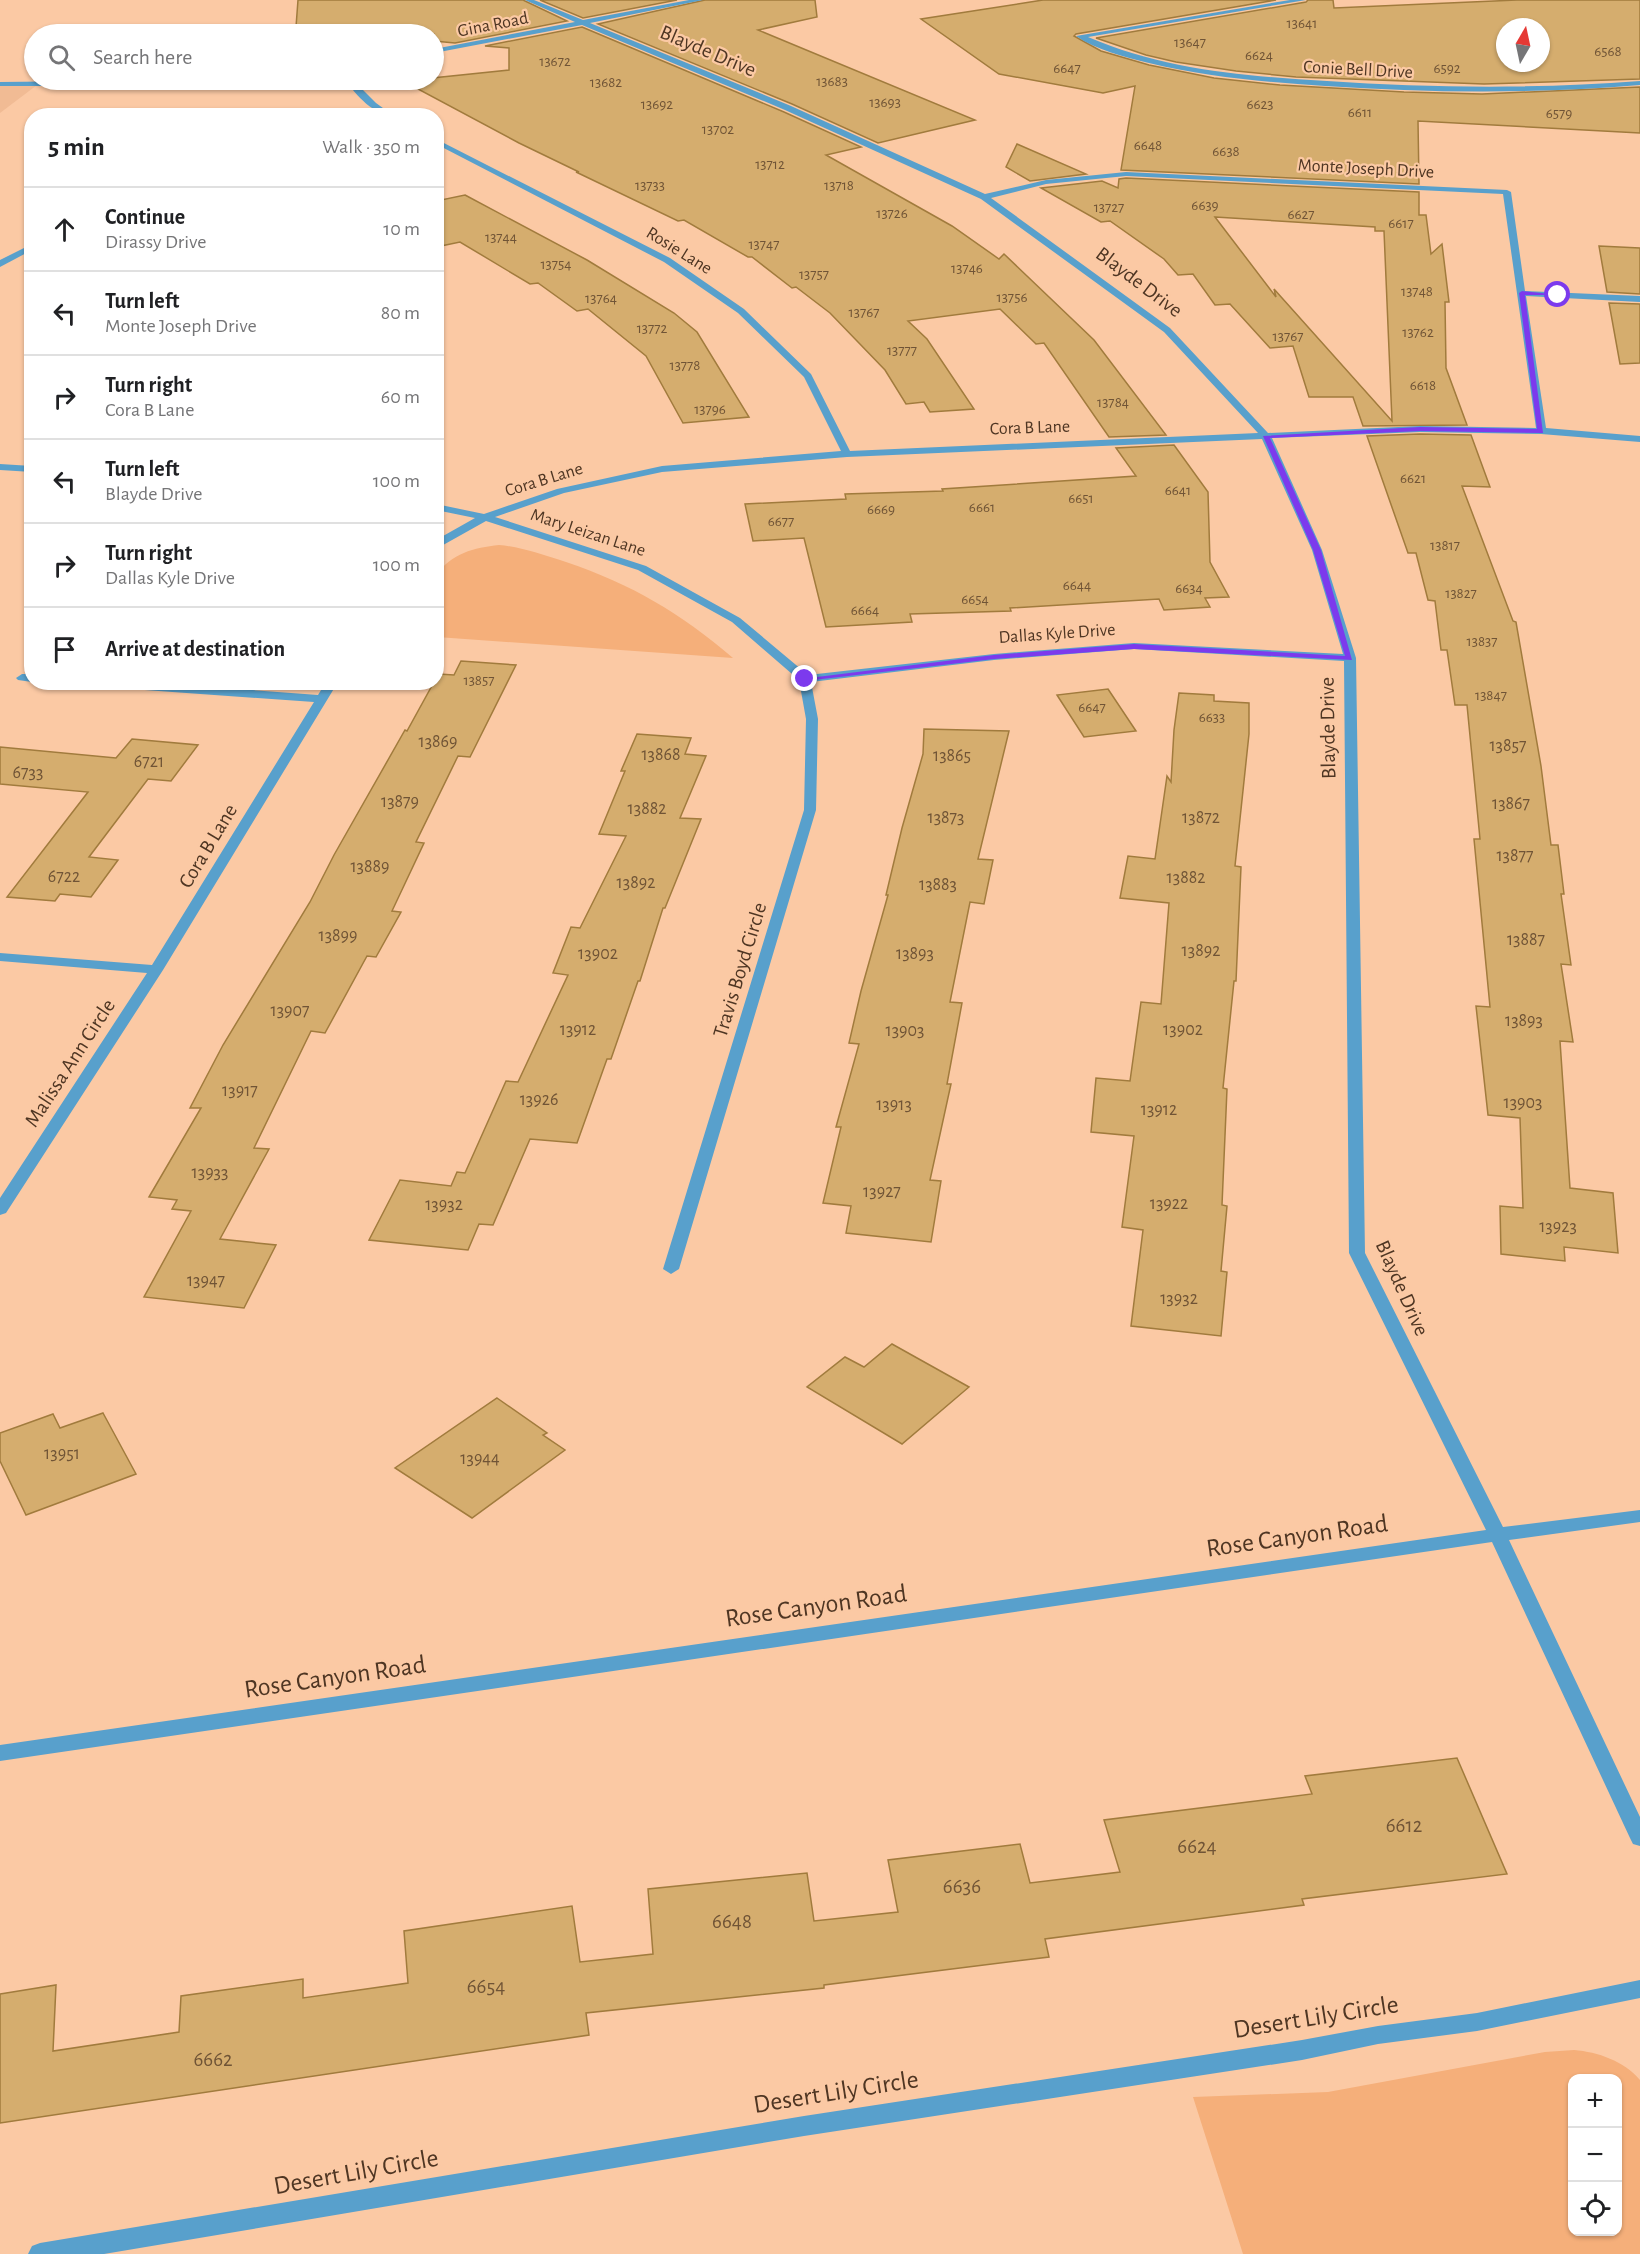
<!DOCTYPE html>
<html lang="en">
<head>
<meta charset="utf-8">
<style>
	body { margin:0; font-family:"Alegreya Sans",sans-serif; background:#f6f6f6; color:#202124 }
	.controls { position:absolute; right:18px; bottom:18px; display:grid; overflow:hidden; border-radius:12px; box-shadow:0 2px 4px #0004 }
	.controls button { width:54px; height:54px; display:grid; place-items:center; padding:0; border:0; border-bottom:2px solid #e0e0e0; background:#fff; color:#202124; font:30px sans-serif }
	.compass { position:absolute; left:1496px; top:18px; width:54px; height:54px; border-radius:50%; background:#fff; box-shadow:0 2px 4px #0004; rotate:9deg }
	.stop { position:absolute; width:18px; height:18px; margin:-14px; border:4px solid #7c3aed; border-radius:50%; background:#fff }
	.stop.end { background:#7c3aed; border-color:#fff; box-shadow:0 2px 6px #0008 }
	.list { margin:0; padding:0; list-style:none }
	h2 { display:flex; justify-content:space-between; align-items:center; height:78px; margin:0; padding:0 24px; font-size:26px }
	h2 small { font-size:20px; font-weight:400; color:#757577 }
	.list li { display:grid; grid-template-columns:39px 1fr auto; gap:18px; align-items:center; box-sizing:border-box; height:84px; padding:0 24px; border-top:2px solid #e0e0e0 }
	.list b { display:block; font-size:22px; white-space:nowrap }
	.list p { margin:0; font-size:20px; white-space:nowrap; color:#757577 }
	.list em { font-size:20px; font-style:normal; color:#757577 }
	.icon { flex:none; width:33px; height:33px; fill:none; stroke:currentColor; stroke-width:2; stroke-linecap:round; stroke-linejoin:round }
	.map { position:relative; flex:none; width:1640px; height:2254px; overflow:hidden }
	.search { position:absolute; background:#fff; box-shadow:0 2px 4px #0004; left:24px; top:24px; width:420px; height:66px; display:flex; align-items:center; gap:15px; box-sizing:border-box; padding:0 21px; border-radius:33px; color:#757577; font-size:22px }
	.panel { position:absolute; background:#fff; box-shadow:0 2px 4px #0004; left:24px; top:108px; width:420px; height:582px; border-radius:24px }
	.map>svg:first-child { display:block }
	.built { fill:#f1bb94 }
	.green { fill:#f5af7a; fill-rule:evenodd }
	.building { fill:#d5ad6e; stroke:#a17b3d; stroke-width:1.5; fill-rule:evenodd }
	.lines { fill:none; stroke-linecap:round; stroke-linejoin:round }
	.minor { fill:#58a0cc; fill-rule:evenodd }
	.route { fill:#7c3aed }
	.labels { text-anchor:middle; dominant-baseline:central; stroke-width:4.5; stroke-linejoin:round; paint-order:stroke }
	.far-number-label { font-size:15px; fill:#705436 }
	.far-street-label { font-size:18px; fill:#4f3623; stroke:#fbc9a4 }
	.number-label { font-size:18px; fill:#705436 }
	.street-label { font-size:21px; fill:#4f3623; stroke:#fbc9a4 }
	.near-number-label { font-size:21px; fill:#705436 }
	.near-street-label { font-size:26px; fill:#4f3623; stroke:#fbc9a4 }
</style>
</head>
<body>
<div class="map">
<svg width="1640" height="2254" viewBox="0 0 1640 2254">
	<rect width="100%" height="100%" fill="#fbc9a4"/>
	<path class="built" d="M0,84L37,85L0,113Z"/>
	<g class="green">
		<path d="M499,545C522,547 543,555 566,562C633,585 679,612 733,658L437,637V575C451,553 474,548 499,545Z"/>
		<path d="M1574,2050C1598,2052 1624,2061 1640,2080V2254H1243L1193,2097L1328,2092L1545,2052ZM1572,2078H1618V2232H1572Z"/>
	</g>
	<g class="building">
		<path d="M298,0H523L567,21L455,43L434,41V34H371L296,27Z"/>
		<path d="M540,0H677L583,18Z"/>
		<path d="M705,0H815L817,17L758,30L975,120L878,143L792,104L598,24Z"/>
		<path d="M1043,0H1276L1076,34L1074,36L1101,51L1149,65L1214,78L1280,85L1404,92L1482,94L1640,87V133L1418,121L1419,184L1121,170L1135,86L1103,93L999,74L921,19Z"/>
		<path d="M1308,0H1333L1334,8L1517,0H1640V79L1484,84L1296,77L1236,71L1176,62L1146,55L1096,38L1306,2ZM1505,27H1541V63H1505Z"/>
		<path d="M582,27L784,112L861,147L826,155L952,226L999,259L1004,254L1094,340L1166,435L1109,437L1044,343L1036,344L1000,309L908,321L927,339L974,409L930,412L924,402L906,404L885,370L830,313L796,287L792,288L752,257H748L684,220L678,221L576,172H579L519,143L403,81L509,70V48L485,46Z"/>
		<path d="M1017,144L1086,174L1030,181L1006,167Z"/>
		<path d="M1126,178L1419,192V215H1426L1431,254L1442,244L1449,302H1445L1446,368L1467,425L1363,426L1353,397H1309L1293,346L1270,348L1230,304L1215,305L1193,274L1178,275L1164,259L1110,221L1101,222L1041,188L1102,181L1118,188L1119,179ZM1215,217L1375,227V231H1384L1392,421L1274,289L1276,297Z"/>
		<path d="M465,195L587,260L674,313L697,332L749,417L683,423L646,356L588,309L577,311L538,283L530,284L460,242L436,247V201Z"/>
		<path d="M1599,246L1640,248V294L1607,292Z"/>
		<path d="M1609,303L1640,304V363L1620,364Z"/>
		<path d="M1420,434L1471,435L1490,487L1462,486L1513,621L1516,622L1541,766L1551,845H1558L1564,894H1561L1571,965L1561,964L1573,1042L1560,1041L1570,1188L1613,1193L1618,1253L1564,1247L1565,1261L1501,1254L1500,1206L1523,1208L1520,1118L1488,1115L1476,1006L1490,1007L1474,839H1480L1467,705H1455L1447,650H1441L1435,601L1428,600L1416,553H1408L1367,436Z"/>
		<path d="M1174,445L1208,492L1210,562L1229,597L1205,598L1210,607L1164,610L1159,599L1010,608L1011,611L910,614L912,622L826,627L804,538L753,541L745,504L846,499L845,494L943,491L942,489L1136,476L1116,448Z"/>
		<path d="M461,661L516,665L470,757L458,756L416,842L424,843L392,911L401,912L376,957L367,956L325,1033L311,1031L254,1148L269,1149L220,1239L276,1245L244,1308L144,1297L191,1211L172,1209L177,1200L149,1197L201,1108H190L223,1045L310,902L334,855L405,730L407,731L434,682H436L439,674L454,675Z"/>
		<path d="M1108,689L1136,731L1084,737L1057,695Z"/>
		<path d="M1179,693L1214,695V701L1249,703V734L1235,866L1241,867L1236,981H1234L1223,1088L1227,1089L1222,1205L1227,1206L1221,1271L1227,1272L1221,1336L1131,1326L1143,1230L1122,1227L1134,1136L1091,1132L1096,1078L1130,1081L1141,1002L1161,1004L1169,903L1120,898L1128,856L1155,859L1167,776L1171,782L1174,730Z"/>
		<path d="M924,729L1009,731L978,859L993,860L984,904L970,902L950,1002L962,1003L947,1084H951L930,1180L941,1181L931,1242L846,1233L851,1206L823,1203L841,1127H836L859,1044L849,1043L861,991L888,895H886L902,828L923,754Z"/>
		<path d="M637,734L691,738L685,754L706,756L680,818L701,819L665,908H663L640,981H638L611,1059H607L577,1143L530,1139L493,1225L479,1224L468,1250L369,1240L400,1180L451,1186L457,1172L465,1173L506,1081L518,1082L568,975L553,973L571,927L580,928L626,836L599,834L625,771H621Z"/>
		<path d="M132,739L198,745L171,781L148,779L89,857L118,860L91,897L60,894L55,901L7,897L88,792L0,784V747L116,758Z"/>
		<path d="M892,1344L969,1387L902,1444L807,1387L845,1357L864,1367Z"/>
		<path d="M497,1398L547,1433L543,1435L565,1450L472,1518L395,1468Z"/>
		<path d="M103,1413L136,1474L26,1515L0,1461V1433L53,1414L60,1428Z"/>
		<path d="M1457,1758L1507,1874L1302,1899L1304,1905L1045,1939L1049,1957L824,1985V1988L586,2013L589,2035L0,2123V1994L56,1985L53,2051L179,2032L181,1996L303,1979V1998L408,1983L404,1931L572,1906L580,1962L653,1954L648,1889L807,1873L814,1921L898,1912L888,1860L1020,1844L1030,1883L1120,1872L1104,1820L1312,1794L1305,1776Z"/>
	</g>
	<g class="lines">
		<g class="minor">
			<path d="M525,0H534L583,20L689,0H703L590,23L791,106L985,194L1046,180L1126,172L1507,190L1511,192L1525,291L1640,296V302L1526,296L1546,428L1640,436V442L1541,434L1420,432L1272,438L1322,550L1356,658L1365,1253L1503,1527L1640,1510V1522L1509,1540L1640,1817V1846L1633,1844L1630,1838L1492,1542L0,1761V1745L1486,1530L1349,1253L1344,661L1134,649L994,660L811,682L818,719L816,810L679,1269L671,1274L663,1269L804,810L806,719L799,680L732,622L638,570L486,521L436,549V540L475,518L436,510V504L484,514L557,489L662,466L841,451L804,377L738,313L664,262L436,144V139L670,258L744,309L811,374L850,451L1258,433L1164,332L981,199L785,110L582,25L434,53V49L575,22ZM1126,176L1503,194L1536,428L1420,426L1268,433L1170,328L991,198L1046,184ZM1262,439L1312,550L1343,654L1134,643L994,654L808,675L740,618L646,566L495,517L564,493L662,472L847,457Z"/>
			<path d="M1290,0H1306L1088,37C1164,70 1245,76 1327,81C1432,88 1536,89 1640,81V85C1535,94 1430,93 1325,86C1266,82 1206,77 1149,63C1125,57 1096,50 1076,36Z"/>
			<path d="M184,80H220L216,82L140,86H0V82Z"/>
			<path d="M346,80H353L376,103L394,116C375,116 355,95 346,80Z"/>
			<path d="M32,244V250L0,267V260Z"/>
			<path d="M0,464L32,466V472L0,470Z"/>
			<path d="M22,674H32V682L18,680L16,678Z"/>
			<path d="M83,682H144L318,695L326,682H338L163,970L6,1213L0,1215V1198L147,973L0,961V953L152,965L314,702L89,686Z"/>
			<path d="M1640,1980V1998L1477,2031L1378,2044L1302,2060L804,2136L104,2254H28L32,2246L40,2243L804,2116L1302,2040L1378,2026L1477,2013Z"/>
		</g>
	</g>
	<path class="route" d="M1522,291L1561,295H1525L1543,433L1420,431L1270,438L1321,550L1352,660L1134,649L994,659L805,681L801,679L994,655L1134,644L1345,656L1313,550L1263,436L1420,427L1537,429L1519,293Z"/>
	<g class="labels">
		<g class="far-number-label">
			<text x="1302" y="23">13641</text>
			<text x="1190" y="42">13647</text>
			<text x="1608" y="51">6568</text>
			<text x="1259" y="55">6624</text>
			<text x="555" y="61">13672</text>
			<text x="1067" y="68">6647</text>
			<text x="1447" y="68">6592</text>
			<text x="832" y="81">13683</text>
			<text x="606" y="82">13682</text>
			<text x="885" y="102">13693</text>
			<text x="657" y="104">13692</text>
			<text x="1260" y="104">6623</text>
			<text x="1360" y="112">6611</text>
			<text x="1559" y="113">6579</text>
			<text x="718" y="129">13702</text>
			<text x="1148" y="145">6648</text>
			<text x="1226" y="151">6638</text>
			<text x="770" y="164">13712</text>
			<text x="650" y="185">13733</text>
			<text x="839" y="185">13718</text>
			<text x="1205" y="205">6639</text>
			<text x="1109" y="207">13727</text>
			<text x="892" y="213">13726</text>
			<text x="1301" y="214">6627</text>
			<text x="1401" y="223">6617</text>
			<text x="501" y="237">13744</text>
			<text x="764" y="244">13747</text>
			<text x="556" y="264">13754</text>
			<text x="967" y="268">13746</text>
			<text x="814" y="274">13757</text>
			<text x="1417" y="291">13748</text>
			<text x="1012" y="297">13756</text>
			<text x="601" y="298">13764</text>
			<text x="864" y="312">13767</text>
			<text x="652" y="328">13772</text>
			<text x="1418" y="332">13762</text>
			<text x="1288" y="336">13767</text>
			<text x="902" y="350">13777</text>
			<text x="685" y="365">13778</text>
			<text x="1423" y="385">6618</text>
			<text x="1113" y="402">13784</text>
			<text x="710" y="409">13796</text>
			<text x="1413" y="478">6621</text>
			<text x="1178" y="490">6641</text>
			<text x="1081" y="498">6651</text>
			<text x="982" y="507">6661</text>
			<text x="881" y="509">6669</text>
			<text x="781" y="521">6677</text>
			<text x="1445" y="545">13817</text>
			<text x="1077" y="585">6644</text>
			<text x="1189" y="588">6634</text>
			<text x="1461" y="593">13827</text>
			<text x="975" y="599">6654</text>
			<text x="865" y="610">6664</text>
			<text x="1482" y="641">13837</text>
			<text x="479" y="680">13857</text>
			<text x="1491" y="695">13847</text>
			<text x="1092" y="707">6647</text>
			<text x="1212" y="717">6633</text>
		</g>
		<g class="far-street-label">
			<text transform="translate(493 25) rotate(-11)">Gina Road</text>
			<text transform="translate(1358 70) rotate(3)">Conie Bell Drive</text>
			<text transform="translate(1366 169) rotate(3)">Monte Joseph Drive</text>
			<text transform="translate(679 251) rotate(32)">Rosie Lane</text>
			<text transform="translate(1030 428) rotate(-2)">Cora B Lane</text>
			<text transform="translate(544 480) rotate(-17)">Cora B Lane</text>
			<text transform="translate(588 533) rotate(18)">Mary Leizan Lane</text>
			<text transform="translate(1057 634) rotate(-4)">Dallas Kyle Drive</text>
		</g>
		<g class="number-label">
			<text x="438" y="742">13869</text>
			<text x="1508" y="746">13857</text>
			<text x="661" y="755">13868</text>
			<text x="952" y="756">13865</text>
			<text x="149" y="762">6721</text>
			<text x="28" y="773">6733</text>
			<text x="400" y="802">13879</text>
			<text x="1511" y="804">13867</text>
			<text x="647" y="809">13882</text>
			<text x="946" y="818">13873</text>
			<text x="1201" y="818">13872</text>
			<text x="1515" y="856">13877</text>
			<text x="370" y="867">13889</text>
			<text x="64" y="877">6722</text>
			<text x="1186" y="878">13882</text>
			<text x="636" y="883">13892</text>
			<text x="938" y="885">13883</text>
			<text x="338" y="936">13899</text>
			<text x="1526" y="940">13887</text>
			<text x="1201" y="951">13892</text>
			<text x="598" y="954">13902</text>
			<text x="915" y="954">13893</text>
			<text x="290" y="1011">13907</text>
			<text x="1524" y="1021">13893</text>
			<text x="578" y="1030">13912</text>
			<text x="1183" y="1030">13902</text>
			<text x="905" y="1031">13903</text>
			<text x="240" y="1091">13917</text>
			<text x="539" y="1100">13926</text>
			<text x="1523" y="1103">13903</text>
			<text x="894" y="1105">13913</text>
			<text x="1159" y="1110">13912</text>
			<text x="210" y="1173">13933</text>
			<text x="882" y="1192">13927</text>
			<text x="1169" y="1204">13922</text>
			<text x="444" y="1205">13932</text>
			<text x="1558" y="1227">13923</text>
			<text x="206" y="1281">13947</text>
			<text x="1179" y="1299">13932</text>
			<text x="62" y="1454">13951</text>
			<text x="480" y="1459">13944</text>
		</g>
		<g class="street-label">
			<text transform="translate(708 51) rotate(23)">Blayde Drive</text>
			<text transform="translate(1139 282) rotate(37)">Blayde Drive</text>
			<text transform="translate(1328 728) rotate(-91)">Blayde Drive</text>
			<text transform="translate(208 846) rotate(-59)">Cora B Lane</text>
			<text transform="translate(740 970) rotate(-73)">Travis Boyd Circle</text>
			<text transform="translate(70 1063) rotate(-57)">Malissa Ann Circle</text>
			<text transform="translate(1402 1288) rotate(66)">Blayde Drive</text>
		</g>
		<g class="near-number-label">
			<text x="1404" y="1825">6612</text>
			<text x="1197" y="1846">6624</text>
			<text x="962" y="1886">6636</text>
			<text x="732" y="1921">6648</text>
			<text x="486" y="1986">6654</text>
			<text x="213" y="2059">6662</text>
		</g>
		<g class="near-street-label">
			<text transform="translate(1297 1536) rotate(-8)">Rose Canyon Road</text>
			<text transform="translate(816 1606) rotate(-8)">Rose Canyon Road</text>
			<text transform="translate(335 1677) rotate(-8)">Rose Canyon Road</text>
			<text transform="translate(1316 2017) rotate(-9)">Desert Lily Circle</text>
			<text transform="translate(836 2092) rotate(-9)">Desert Lily Circle</text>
			<text transform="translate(356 2172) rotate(-10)">Desert Lily Circle</text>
		</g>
	</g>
</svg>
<div class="controls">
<button>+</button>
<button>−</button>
<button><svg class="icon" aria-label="locate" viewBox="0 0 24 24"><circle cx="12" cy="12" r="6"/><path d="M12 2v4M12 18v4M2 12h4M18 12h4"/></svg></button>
</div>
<svg class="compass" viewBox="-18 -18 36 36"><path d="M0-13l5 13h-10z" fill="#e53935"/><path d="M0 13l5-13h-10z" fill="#757577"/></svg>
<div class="stop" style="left:1558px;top:295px"></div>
<div class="stop end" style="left:805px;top:679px"></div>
<div class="search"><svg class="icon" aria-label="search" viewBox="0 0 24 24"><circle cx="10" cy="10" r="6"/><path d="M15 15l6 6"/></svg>Search here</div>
<section class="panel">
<h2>5 min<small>Walk · 350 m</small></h2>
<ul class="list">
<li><svg class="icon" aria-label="ahead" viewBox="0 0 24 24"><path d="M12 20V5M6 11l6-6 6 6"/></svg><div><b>Continue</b><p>Dirassy Drive</p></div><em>10 m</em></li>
<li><svg class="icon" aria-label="left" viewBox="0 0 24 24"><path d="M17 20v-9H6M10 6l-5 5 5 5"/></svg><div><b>Turn left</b><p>Monte Joseph Drive</p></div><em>80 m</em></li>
<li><svg class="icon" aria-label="right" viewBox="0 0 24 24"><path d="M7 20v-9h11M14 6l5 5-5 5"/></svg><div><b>Turn right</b><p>Cora B Lane</p></div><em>60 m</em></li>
<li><svg class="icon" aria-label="left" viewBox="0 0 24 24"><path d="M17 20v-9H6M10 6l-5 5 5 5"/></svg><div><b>Turn left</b><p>Blayde Drive</p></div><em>100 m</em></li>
<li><svg class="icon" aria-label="right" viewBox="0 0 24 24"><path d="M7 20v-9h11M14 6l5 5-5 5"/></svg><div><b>Turn right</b><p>Dallas Kyle Drive</p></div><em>100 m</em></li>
<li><svg class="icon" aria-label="arrive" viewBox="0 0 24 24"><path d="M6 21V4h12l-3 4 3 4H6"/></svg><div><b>Arrive at destination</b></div></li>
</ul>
</section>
</div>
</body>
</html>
